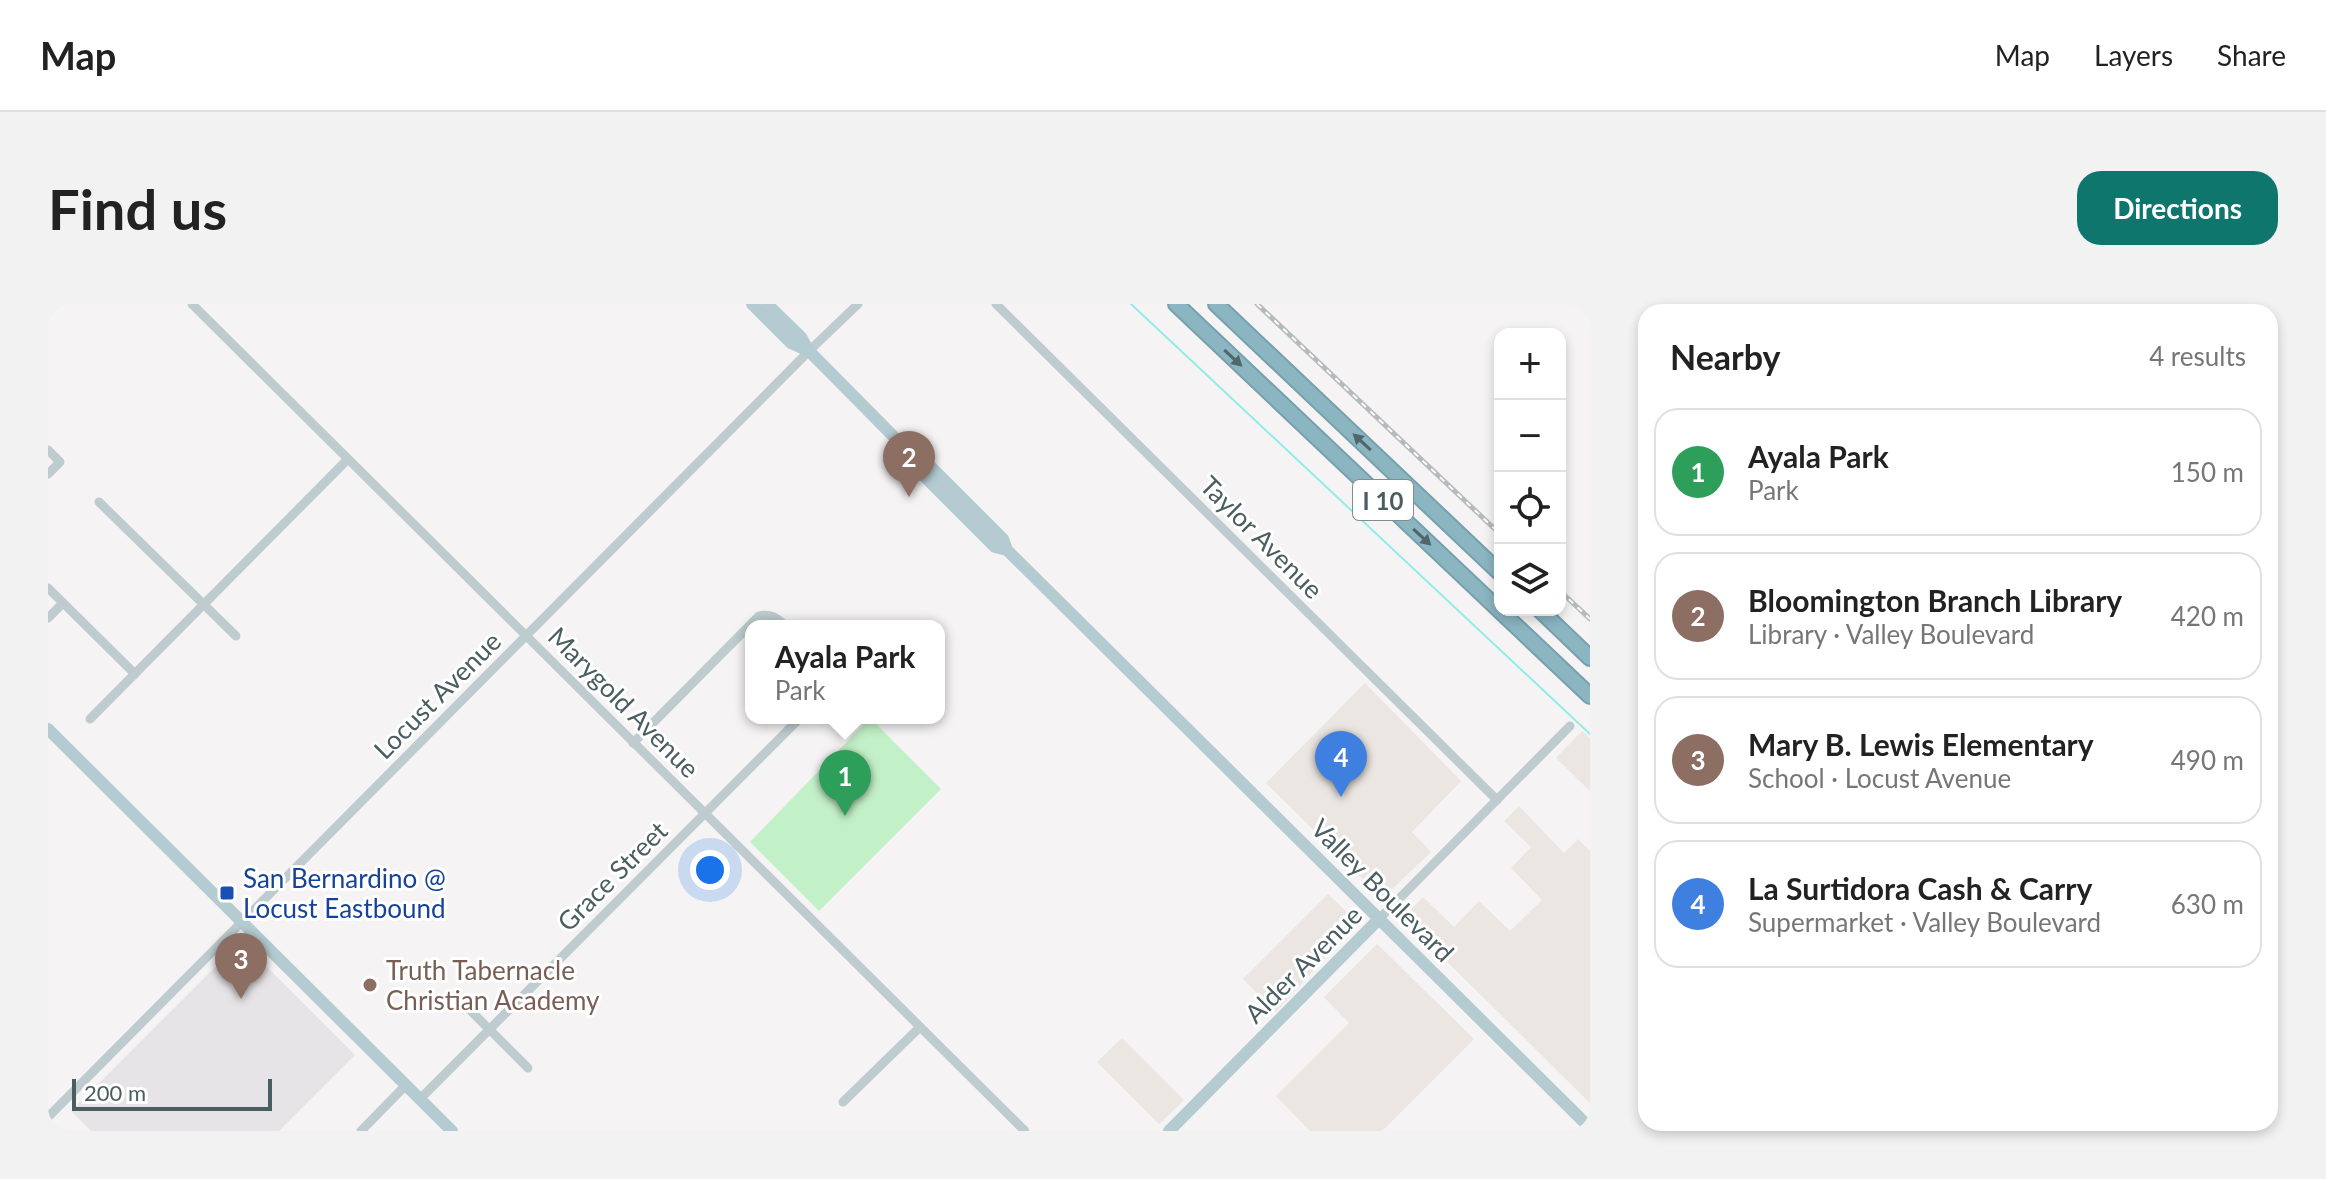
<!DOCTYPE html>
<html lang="en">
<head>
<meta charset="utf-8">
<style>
	body { margin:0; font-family:Lato,sans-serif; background:#f2f2f2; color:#222 }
	.controls { position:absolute; right:24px; top:24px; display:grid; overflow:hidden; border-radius:16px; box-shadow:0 4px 12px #0003 }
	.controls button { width:72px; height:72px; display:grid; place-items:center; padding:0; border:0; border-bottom:2px solid #e0e0e0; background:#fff; color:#222; font:40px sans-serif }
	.scale { position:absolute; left:24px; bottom:20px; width:200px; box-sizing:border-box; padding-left:8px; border:4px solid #4a5d61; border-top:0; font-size:22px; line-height:28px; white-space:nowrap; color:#4a5d61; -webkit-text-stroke:6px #fff; paint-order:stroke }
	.you { position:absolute; left:662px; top:566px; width:28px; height:28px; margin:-20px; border:6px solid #fff; border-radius:50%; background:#1a73e8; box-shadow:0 0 0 12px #1a73e833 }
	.badge { display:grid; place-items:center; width:52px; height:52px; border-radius:50%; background:#0f766e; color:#fff; font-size:26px; font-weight:700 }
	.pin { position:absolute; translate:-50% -66px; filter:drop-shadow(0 2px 4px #0008) }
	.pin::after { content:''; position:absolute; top:42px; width:28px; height:24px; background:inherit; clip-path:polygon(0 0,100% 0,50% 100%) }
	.popup { position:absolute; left:697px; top:316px; width:200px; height:104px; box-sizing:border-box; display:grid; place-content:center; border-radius:16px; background:#fff; filter:drop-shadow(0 2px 6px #0005); font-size:26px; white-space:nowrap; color:#767676 }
	.popup b { font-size:30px; color:#222 }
	.popup::after { content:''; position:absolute; left:50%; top:100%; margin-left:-16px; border:16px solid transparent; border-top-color:#fff }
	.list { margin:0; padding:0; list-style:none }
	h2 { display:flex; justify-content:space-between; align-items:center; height:104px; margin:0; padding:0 32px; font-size:34px }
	h2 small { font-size:26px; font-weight:400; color:#767676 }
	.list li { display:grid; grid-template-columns:52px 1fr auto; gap:24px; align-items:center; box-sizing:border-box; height:128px; margin:0 16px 16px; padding:0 16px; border:2px solid #e0e0e0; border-radius:24px }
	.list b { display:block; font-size:30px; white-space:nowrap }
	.list p { margin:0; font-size:26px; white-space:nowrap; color:#767676 }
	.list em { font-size:26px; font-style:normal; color:#767676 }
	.icon { flex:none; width:44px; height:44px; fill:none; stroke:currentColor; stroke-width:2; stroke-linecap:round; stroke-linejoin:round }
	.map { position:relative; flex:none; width:1542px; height:827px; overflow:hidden; border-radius:24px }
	header { display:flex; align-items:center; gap:48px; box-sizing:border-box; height:112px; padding:0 40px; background:#fff; border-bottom:2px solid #e0e0e0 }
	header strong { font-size:38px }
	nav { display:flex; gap:44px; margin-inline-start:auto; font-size:28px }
	.intro { display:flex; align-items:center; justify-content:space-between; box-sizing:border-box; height:192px; padding:0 48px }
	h1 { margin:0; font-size:56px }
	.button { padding:20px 36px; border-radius:24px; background:#0f766e; color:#fff; font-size:28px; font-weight:700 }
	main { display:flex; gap:48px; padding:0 48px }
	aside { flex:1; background:#fff; border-radius:24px; box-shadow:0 4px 12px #0003 }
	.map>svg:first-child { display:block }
	.commercial { fill:#ebe6e1 }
	.education { fill:#e6e4e6 }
	.green { fill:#c3f1c7 }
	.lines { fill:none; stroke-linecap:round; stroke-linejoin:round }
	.stream { stroke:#90eee7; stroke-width:2 }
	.highway-casing { stroke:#76a0ad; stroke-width:18 }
	.minor { stroke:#becccf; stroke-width:9 }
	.major { stroke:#b3cbd1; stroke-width:12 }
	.highway { stroke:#8bb5c1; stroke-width:14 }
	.rail-casing { stroke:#b5babd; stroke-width:5 }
	.rail { stroke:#fff; stroke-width:2; stroke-dasharray:6; stroke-linecap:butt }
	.oneway { fill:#50666b }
	.transit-dot { fill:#1a4fb4; stroke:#fff; stroke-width:3 }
	.education-dot { fill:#8d6e63; stroke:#fff; stroke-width:3 }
	.labels { text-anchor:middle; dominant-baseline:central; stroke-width:6; stroke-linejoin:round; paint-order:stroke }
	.shield { fill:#fff; stroke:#808e90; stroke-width:2 }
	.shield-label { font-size:24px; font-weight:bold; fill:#4a5d61 }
	.street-label { font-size:26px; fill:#4a5d61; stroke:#fff }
	.transit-label { font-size:26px; fill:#164399; stroke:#fff; text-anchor:start }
	.education-label { font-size:26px; fill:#785e54; stroke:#fff; text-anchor:start }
</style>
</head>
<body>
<header>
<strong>Map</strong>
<nav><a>Map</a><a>Layers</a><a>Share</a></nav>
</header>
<div class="intro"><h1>Find us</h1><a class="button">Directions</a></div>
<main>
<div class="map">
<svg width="1542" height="827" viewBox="0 0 1542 827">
	<rect width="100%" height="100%" fill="#f5f3f3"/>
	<g class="commercial">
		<path d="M1317,379L1413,477L1364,528L1383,548L1336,593L1330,590L1218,479Z"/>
		<path d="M1534,427L1542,434V487L1508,454Z"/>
		<path d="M1471,502L1516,549L1530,535L1542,547V799L1358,617V611L1375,593L1406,623L1431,597L1462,627L1494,596L1463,564L1483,543L1456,517Z"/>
		<path d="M1280,590L1309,618L1228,708L1195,675Z"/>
		<path d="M1329,640L1426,735L1334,827H1262L1228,792L1301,719L1276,693Z"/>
		<path d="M1074,734L1136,796L1111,820L1049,758Z"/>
	</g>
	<path class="education" d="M191,639H195L307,751L231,827H43L23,807Z"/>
	<path class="green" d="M822,414L893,485L771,607L702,538Z"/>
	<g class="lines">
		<path class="stream" d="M1083,0L1542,430"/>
		<g class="highway-casing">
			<g id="highway">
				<path d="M1128,0L1542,392"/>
				<path d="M1168,0L1452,269"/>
				<path d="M1492,306L1542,354"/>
			</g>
		</g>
		<g class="minor">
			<path d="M144,0L977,827"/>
			<path d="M948,0L1449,496"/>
			<path d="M0,146L12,158L0,170"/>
			<path d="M51,198L188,332"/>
			<path d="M0,284L87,370"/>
			<path d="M0,314L15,299"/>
			<path d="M42,415L300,155"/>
			<path d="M585,439L711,312C723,309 729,314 738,322"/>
			<path d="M1332,614L1522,422"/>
			<path d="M407,691L480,764"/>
			<path d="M372,795L752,414"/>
			<path d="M795,798L872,723"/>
			<path d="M0,813L761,47L810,0"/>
			<path d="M313,827L358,781"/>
		</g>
		<g class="major">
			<path d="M704,0L743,39L761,47"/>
			<path d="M719,0L753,33L761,47L857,144L872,152L955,235L959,246L1542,824"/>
			<path d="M857,144L864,160L947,243L959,246"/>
			<path d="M0,425L404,827"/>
			<path d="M1121,827L1332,614"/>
		</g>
		<use href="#highway" class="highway"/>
		<g class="rail-casing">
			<g id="rail">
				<path d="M1209,0L1452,230"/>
				<path d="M1512,287L1542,315"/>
			</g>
		</g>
		<use href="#rail" class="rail"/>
	</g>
	<defs><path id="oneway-solid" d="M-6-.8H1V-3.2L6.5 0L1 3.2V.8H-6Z" transform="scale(2)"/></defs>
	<g class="oneway">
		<use href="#oneway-solid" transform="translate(1185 54) rotate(43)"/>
		<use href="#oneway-solid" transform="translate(1314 138) rotate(-137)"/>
		<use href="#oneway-solid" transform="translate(1374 233) rotate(43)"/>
	</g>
	<rect class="transit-dot" x="171" y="581" width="16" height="16" rx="4"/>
	<circle class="education-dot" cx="322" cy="681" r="8"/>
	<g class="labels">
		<rect class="shield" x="1305" y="176" width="60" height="40" rx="6"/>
		<g class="shield-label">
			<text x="1335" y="196">I 10</text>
		</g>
		<g class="street-label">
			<text transform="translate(1214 233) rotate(45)">Taylor Avenue</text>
			<text transform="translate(389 391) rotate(-45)">Locust Avenue</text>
			<text transform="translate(576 398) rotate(45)">Marygold Avenue</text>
			<text transform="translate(564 572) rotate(-45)">Grace Street</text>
			<text transform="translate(1335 586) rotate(45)">Valley Boulevard</text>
			<text transform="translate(1255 660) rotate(-45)">Alder Avenue</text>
		</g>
		<g class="transit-label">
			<text x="195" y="574">San Bernardino @<tspan x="195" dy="30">Locust Eastbound</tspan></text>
		</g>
		<g class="education-label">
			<text x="338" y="666">Truth Tabernacle<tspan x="338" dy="30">Christian Academy</tspan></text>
		</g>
	</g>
</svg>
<div class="controls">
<button>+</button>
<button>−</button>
<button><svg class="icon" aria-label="locate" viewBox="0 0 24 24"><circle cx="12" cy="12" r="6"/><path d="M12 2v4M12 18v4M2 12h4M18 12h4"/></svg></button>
<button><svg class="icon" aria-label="layers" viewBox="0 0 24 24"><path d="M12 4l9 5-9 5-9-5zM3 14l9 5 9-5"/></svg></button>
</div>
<div class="scale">200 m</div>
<div class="you"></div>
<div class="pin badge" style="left:797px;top:512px;background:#2e9e5b">1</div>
<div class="popup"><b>Ayala Park</b>Park</div>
<div class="pin badge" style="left:861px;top:193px;background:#8d6e63">2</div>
<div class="pin badge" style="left:193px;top:695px;background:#8d6e63">3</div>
<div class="pin badge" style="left:1293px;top:493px;background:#3f7fe0">4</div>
</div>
<aside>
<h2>Nearby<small>4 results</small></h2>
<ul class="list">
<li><span class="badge" style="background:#2e9e5b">1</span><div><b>Ayala Park</b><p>Park</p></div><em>150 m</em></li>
<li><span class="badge" style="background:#8d6e63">2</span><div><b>Bloomington Branch Library</b><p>Library · Valley Boulevard</p></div><em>420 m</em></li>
<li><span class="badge" style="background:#8d6e63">3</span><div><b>Mary B. Lewis Elementary</b><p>School · Locust Avenue</p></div><em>490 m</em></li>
<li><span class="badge" style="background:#3f7fe0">4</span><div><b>La Surtidora Cash &amp; Carry</b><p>Supermarket · Valley Boulevard</p></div><em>630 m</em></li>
</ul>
</aside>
</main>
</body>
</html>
